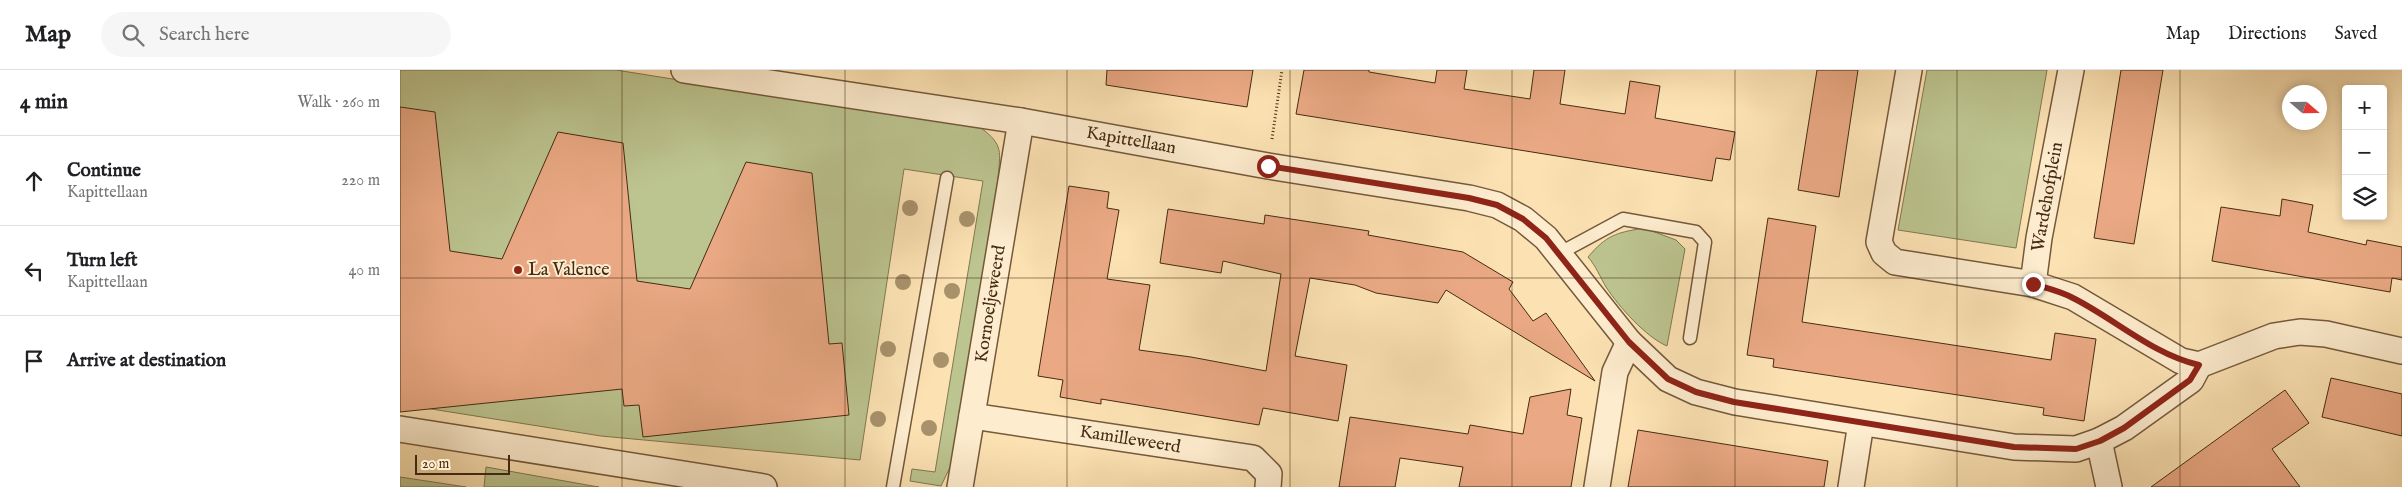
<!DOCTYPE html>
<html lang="en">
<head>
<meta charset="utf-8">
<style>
	body { margin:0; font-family:"IM FELL English",serif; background:#f6f6f6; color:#202124 }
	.controls { position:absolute; right:15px; top:15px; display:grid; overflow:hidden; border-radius:5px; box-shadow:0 2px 8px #0003 }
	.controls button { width:45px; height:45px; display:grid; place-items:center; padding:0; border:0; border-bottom:1px solid #e0e0e0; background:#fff; color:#202124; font:25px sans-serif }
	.compass { position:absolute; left:1882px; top:15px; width:45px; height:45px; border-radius:50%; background:#fff; box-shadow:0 2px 8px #0003; rotate:110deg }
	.scale { position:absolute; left:15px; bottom:12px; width:95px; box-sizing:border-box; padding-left:5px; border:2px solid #462b13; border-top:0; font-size:14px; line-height:18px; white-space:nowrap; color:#462b13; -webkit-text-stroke:4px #fdecce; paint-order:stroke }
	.stop { position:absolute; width:15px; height:15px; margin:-11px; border:4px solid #8f2418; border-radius:50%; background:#fff }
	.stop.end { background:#8f2418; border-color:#fff; box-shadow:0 1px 5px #0008 }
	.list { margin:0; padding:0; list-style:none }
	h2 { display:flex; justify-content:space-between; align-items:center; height:65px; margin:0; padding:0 20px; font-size:21px }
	h2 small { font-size:16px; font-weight:400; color:#757577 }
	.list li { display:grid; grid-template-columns:32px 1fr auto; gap:15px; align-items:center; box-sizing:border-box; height:90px; padding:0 20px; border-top:1px solid #e0e0e0 }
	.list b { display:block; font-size:19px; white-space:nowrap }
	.list p { margin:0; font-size:16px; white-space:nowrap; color:#757577 }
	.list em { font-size:16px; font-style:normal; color:#757577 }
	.icon { flex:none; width:28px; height:28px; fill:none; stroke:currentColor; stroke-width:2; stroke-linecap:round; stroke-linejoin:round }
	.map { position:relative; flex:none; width:2002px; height:417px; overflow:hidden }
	header { display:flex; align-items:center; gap:30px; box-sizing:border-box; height:70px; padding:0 25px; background:#fff; border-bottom:1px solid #e0e0e0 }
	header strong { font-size:24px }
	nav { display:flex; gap:28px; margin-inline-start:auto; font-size:18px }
	.search { width:350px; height:45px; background:#f6f6f6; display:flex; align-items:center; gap:12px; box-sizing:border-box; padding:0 18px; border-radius:28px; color:#757577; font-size:19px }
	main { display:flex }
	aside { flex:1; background:#fff }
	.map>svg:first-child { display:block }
	.green { fill:#bcc48f; stroke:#817851 }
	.building { fill:#eaa984; stroke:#462b13 }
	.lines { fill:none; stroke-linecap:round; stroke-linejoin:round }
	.service-casing { stroke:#74593b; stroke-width:15 }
	.minor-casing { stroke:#74593b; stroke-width:28 }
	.path { stroke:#462b13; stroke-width:3; stroke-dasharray:1 2.5; stroke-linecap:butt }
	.service { stroke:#fdecce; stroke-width:12 }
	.minor { stroke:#fdecce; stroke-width:25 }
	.tree { fill:#a8926c }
	.route { stroke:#8f2418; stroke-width:6 }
	.grid { fill:none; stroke:#462b13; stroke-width:1; stroke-opacity:0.55 }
	.poi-dot { fill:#8f2418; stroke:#fdecce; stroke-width:2 }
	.labels { text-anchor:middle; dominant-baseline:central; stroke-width:4; stroke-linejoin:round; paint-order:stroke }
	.street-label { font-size:18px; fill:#462b13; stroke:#fdecce }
	.poi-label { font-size:18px; fill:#462b13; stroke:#fdecce; text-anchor:start }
</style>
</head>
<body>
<header>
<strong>Map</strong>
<div class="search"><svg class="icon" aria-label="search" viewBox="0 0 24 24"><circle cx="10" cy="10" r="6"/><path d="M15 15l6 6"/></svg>Search here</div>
<nav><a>Map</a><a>Directions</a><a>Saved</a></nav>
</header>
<main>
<aside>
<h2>4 min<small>Walk · 260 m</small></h2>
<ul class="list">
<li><svg class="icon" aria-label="ahead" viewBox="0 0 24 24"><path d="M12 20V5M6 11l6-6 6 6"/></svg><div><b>Continue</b><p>Kapittellaan</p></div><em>220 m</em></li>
<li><svg class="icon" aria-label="left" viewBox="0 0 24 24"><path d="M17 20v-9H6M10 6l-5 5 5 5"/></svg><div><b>Turn left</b><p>Kapittellaan</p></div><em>40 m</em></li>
<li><svg class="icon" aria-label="arrive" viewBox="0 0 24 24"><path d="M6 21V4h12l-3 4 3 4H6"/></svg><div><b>Arrive at destination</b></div></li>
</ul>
</aside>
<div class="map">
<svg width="2002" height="417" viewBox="0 0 2002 417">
	<rect width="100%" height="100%" fill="#fce2b3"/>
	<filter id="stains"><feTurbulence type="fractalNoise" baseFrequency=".004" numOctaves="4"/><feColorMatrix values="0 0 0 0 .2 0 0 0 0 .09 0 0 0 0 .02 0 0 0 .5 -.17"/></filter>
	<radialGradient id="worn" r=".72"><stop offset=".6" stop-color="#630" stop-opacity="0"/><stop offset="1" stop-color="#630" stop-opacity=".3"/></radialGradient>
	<g class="green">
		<path d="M0,0H216L581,58C604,75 600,82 598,109L552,393L541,416L510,411L512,399L535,402L583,111L504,99L460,390L201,366L25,338L0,310Z"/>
		<path d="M1527,0H1647L1616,178L1498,160Z"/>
		<path d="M1244,158L1276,170L1285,179L1267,276C1246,267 1219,237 1206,217C1200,207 1196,196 1188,187C1207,165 1215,163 1244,158Z"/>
		<path d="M86,397L187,415L199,417H84Z"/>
		<path d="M0,407L66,417H0Z"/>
	</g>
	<g class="building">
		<path d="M707,0H853L847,37L706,15Z"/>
		<path d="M904,0H969V2L1035,13L1037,0H1067L1064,19L1130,29L1134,0H1165L1160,34L1225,44L1230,11L1260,16L1255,48L1335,62L1330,90L1316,88L1312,111L896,44Z"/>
		<path d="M1417,0H1458L1439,127L1398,120Z"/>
		<path d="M1721,0H1763L1734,174L1694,168Z"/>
		<path d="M0,37L35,42L50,181L102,189L158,62L223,73L237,211L290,219L346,92L412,103L429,274L442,273L449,345L243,367L239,335L224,336L222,319L0,342Z"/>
		<path d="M669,116L709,122L707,138L719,140L707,209L750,215L739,280L791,287L866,301L881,204L823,191L821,203L760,193L768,139L864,154L865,145L969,161L968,165L1063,182L1113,212L1109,219L1133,251L1146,243L1195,311L1046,220L1038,233L976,223L955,215L910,208L895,286L947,295L938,351L863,338L859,355L701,329V334L660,327L663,310L638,306Z"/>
		<path d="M1882,129L1913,135L1908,162L1966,175L1967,170L2002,177V210L1992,208L1990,222L1812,191L1821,137L1880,146Z"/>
		<path d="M1368,148L1416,156L1402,252L1651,290L1655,263L1696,269L1684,351L1643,345L1644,338L1373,297L1374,289L1347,285Z"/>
		<path d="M1931,308L2002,324V366L1922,347Z"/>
		<path d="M1171,319L1167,345L1182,348L1171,417H1059L1063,397L1000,388L995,417H939L950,347L1068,364L1070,355L1123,364L1130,327Z"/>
		<path d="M1885,320L1909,353L1872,379L1900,417H1751Z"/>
		<path d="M1238,360L1428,391L1424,417H1228Z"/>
	</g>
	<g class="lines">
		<g class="service-casing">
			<g id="service">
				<path d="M1160,183L1223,149L1296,162L1305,172L1290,268"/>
				<path d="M493,417L547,108"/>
			</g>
		</g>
		<g class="minor-casing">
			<g id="minor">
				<path d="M284,0L621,51L868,96L1069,128L1097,135L1123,149L1146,168L1229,272L1268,309L1296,322L1335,332L1614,377L1676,379L1699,371L1724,358L1791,310L1799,295"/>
				<path d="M1509,0L1479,172L1484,183L1495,192L1633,214L1673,227L1781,291L1799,295L1874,266L1900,262L1926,264L2002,281"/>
				<path d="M1633,214L1639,168L1671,0"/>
				<path d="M572,346L853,388L869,404L868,417"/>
				<path d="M0,359L364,417"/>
				<path d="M1699,371L1709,417"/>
				<path d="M560,417L621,51"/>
				<path d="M1197,417L1215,302L1229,272"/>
				<path d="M1451,417L1461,353"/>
			</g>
		</g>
		<path class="path" d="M872,69L882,0"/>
		<use href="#service" class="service"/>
		<use href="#minor" class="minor"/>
	</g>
	<g class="tree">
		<circle cx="510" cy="138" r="8"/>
		<circle cx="567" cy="149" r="8"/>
		<circle cx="503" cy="212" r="8"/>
		<circle cx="552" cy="221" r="8"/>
		<circle cx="488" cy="279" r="8"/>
		<circle cx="541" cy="290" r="8"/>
		<circle cx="478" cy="349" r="8"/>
		<circle cx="529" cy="358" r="8"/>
	</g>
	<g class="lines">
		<path class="route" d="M868,96L1069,128L1097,135L1123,149L1146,168L1229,272L1268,309L1296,322L1334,332L1614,377L1676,379L1700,371L1724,358L1790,310L1799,295C1752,284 1715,249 1673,228C1660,221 1646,218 1633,214"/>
	</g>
	<path class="grid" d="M222,0V417M445,0V417M667,0V417M890,0V417M1112,0V417M1335,0V417M1557,0V417M1780,0V417M0,208H2002"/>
	<circle class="poi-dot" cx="118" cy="200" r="5"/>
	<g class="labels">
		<g class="street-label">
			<text transform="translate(731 71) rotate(10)">Kapittellaan</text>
			<text transform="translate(1648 127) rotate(-80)">Wardehofplein</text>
			<text transform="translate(591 234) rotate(-81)">Kornoeljeweerd</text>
			<text transform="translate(730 370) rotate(9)">Kamilleweerd</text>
		</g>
		<g class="poi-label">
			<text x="128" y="200">La Valence</text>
		</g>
	</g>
	<rect width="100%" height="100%" filter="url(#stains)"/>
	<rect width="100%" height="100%" fill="url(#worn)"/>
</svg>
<div class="controls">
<button>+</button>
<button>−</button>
<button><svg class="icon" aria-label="layers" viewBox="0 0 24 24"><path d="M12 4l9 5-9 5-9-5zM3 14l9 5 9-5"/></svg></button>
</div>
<svg class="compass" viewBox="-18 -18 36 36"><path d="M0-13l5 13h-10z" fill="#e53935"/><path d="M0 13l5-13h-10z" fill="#757577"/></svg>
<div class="scale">20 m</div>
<div class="stop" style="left:868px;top:96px"></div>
<div class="stop end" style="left:1633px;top:214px"></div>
</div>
</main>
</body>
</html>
